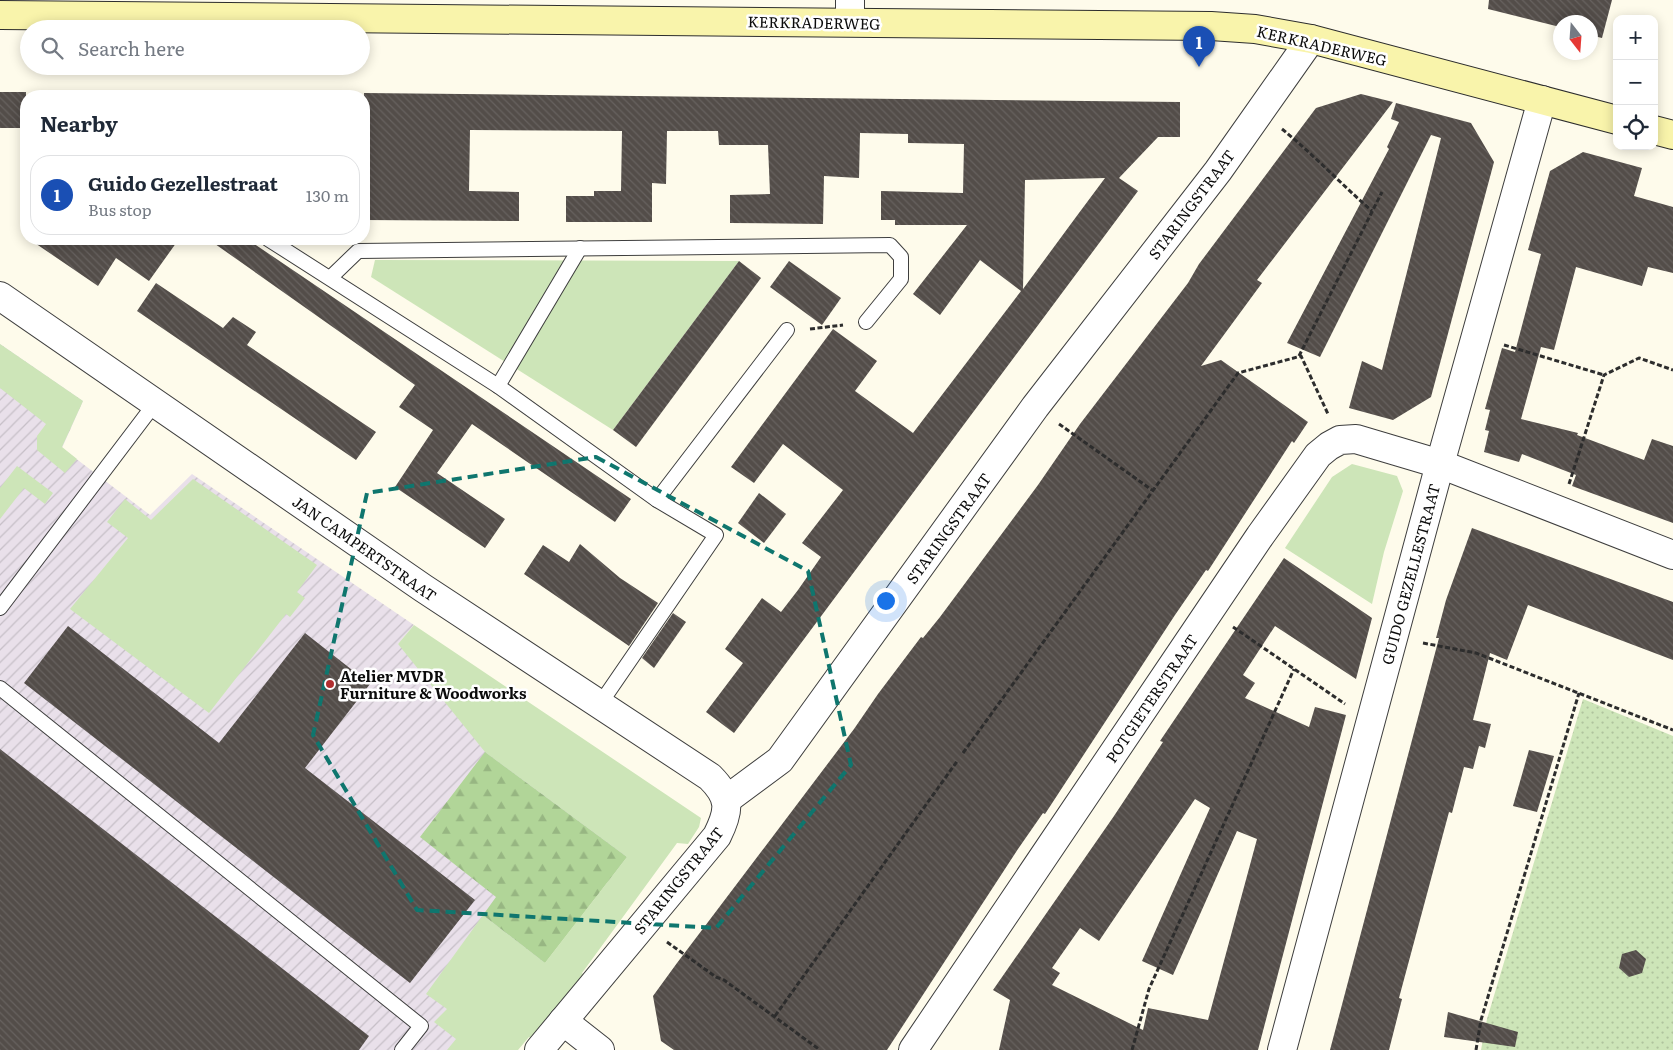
<!DOCTYPE html>
<html lang="en">
<head>
<meta charset="utf-8">
<style>
	body { margin:0; font-family:Literata,serif; background:#f6f6f7; color:#1f2937 }
	.controls { position:absolute; right:15px; top:15px; display:grid; overflow:hidden; border-radius:10px; box-shadow:0 2px 12px #0003 }
	.controls button { width:45px; height:45px; display:grid; place-items:center; padding:0; border:0; border-bottom:1px solid #e0e1e3; background:#fff; color:#1f2937; font:25px sans-serif }
	.compass { position:absolute; left:1553px; top:15px; width:45px; height:45px; border-radius:50%; background:#fff; box-shadow:0 2px 12px #0003; rotate:163deg }
	.you { position:absolute; left:885px; top:600px; width:18px; height:18px; margin:-12px; border:4px solid #fff; border-radius:50%; background:#1a73e8; box-shadow:0 0 0 8px #1a73e833 }
	.badge { display:grid; place-items:center; width:32px; height:32px; border-radius:50%; background:#b12e2f; color:#fff; font-size:16px; font-weight:700 }
	.pin { position:absolute; translate:-50% -41px; filter:drop-shadow(0 1px 2px #0008) }
	.pin::after { content:''; position:absolute; top:26px; width:18px; height:15px; background:inherit; clip-path:polygon(0 0,100% 0,50% 100%) }
	.list { margin:0; padding:0; list-style:none }
	h2 { display:flex; justify-content:space-between; align-items:center; height:65px; margin:0; padding:0 20px; font-size:21px }
	h2 small { font-size:16px; font-weight:400; color:#747a83 }
	.list li { display:grid; grid-template-columns:32px 1fr auto; gap:15px; align-items:center; box-sizing:border-box; height:80px; margin:0 10px 10px; padding:0 10px; border:1px solid #e0e1e3; border-radius:20px }
	.list b { display:block; font-size:19px; white-space:nowrap }
	.list p { margin:0; font-size:16px; white-space:nowrap; color:#747a83 }
	.list em { font-size:16px; font-style:normal; color:#747a83 }
	.icon { flex:none; width:28px; height:28px; fill:none; stroke:currentColor; stroke-width:2; stroke-linecap:round; stroke-linejoin:round }
	.map { position:relative; flex:none; width:1673px; height:1050px; overflow:hidden }
	.search { position:absolute; background:#fff; box-shadow:0 2px 12px #0003; left:20px; top:20px; width:350px; height:55px; display:flex; align-items:center; gap:12px; box-sizing:border-box; padding:0 18px; border-radius:28px; color:#747a83; font-size:19px }
	.panel { position:absolute; background:#fff; box-shadow:0 2px 12px #0003; left:20px; top:90px; width:350px; height:155px; border-radius:20px }
	.map>svg:first-child { display:block }
	.industrial { fill:url(#industrial-furrows) }
	.grass { fill:#cde5b8 }
	.forest { fill:url(#forest-firs) }
	.garden { fill:url(#garden-dots) }
	.building { fill:url(#building-back-hatch); fill-rule:evenodd }
	.lines { fill:none; stroke-linecap:round; stroke-linejoin:round }
	.lane-casing { stroke:#3e3e3e; stroke-width:16 }
	.street-casing { stroke:#3e3e3e; stroke-width:30 }
	.secondary-casing { stroke:#2d2d2d; stroke-width:30 }
	.path { stroke:#2d2d2d; stroke-width:3; stroke-dasharray:5 2.5; stroke-linecap:butt }
	.lane { stroke:#fff; stroke-width:14 }
	.street { stroke:#fff; stroke-width:28 }
	.secondary { stroke:#f9f4ab; stroke-width:28 }
	.marked { fill:none; stroke:#0f766e; stroke-width:4; stroke-dasharray:10 6; stroke-linejoin:round }
	.poi-dot { fill:#b12e2f; stroke:#fff; stroke-width:2 }
	.labels { text-anchor:middle; dominant-baseline:central; stroke-width:5; stroke-linejoin:round; paint-order:stroke }
	.street-label { font-size:15px; fill:#0b0b0b; stroke:#fff }
	.poi-label { font-size:15px; font-weight:bold; fill:#0b0b0b; stroke:#fff; text-anchor:start }
</style>
</head>
<body>
<div class="map">
<svg width="1673" height="1050" viewBox="0 0 1673 1050">
	<defs>
		<pattern id="industrial-furrows" width="10" height="10" patternUnits="userSpaceOnUse" patternTransform="scale(1.25)"><rect width="10" height="10" fill="#e9e0ea"/><path d="M-1 1l2-2M0 10L10 0M9 11l2-2" fill="none" stroke="#c6bfc7"/></pattern>
		<pattern id="forest-firs" width="22" height="20" patternUnits="userSpaceOnUse" patternTransform="scale(1.25)"><rect width="22" height="20" fill="#b1d598"/><path d="M5 1l3.5 6h-7zM16 11l3.5 6h-7z" fill="#97b682"/></pattern>
		<pattern id="garden-dots" width="8" height="8" patternUnits="userSpaceOnUse" patternTransform="scale(1.25)"><rect width="8" height="8" fill="#cde5b8"/><path d="M2 2h.1M6 6h.1" fill="none" stroke="#afc39d" stroke-width="1.8" stroke-linecap="round"/></pattern>
		<pattern id="building-back-hatch" width="6" height="6" patternUnits="userSpaceOnUse" patternTransform="scale(1.25)"><rect width="6" height="6" fill="#534d49"/><path d="M-1 5l2 2M0 0l6 6M5-1l2 2" fill="none" stroke="#67625f"/></pattern>
	</defs>
	<rect width="100%" height="100%" fill="#fefbeb"/>
	<path class="industrial" d="M0,344L83,401L62,448L150,515L192,474L414,625L398,644L627,857L475,1050H0Z"/>
	<g class="grass">
		<path d="M375,260L739,261L613,430L371,277Z"/>
		<path d="M0,344L83,401L62,447L77,459L65,473L37,450V436L46,424L0,388Z"/>
		<path d="M1352,464L1397,476L1403,491L1384,552L1372,604L1285,548L1332,477Z"/>
		<path d="M17,466L53,493L45,504L24,488L0,519V488Z"/>
		<path d="M193,479L317,565L297,592L305,598L290,617L286,614L209,713L70,609L128,538L107,522L125,499L151,520Z"/>
		<path d="M414,625L701,818L699,827L688,844L677,843L582,973L587,978L535,1041L529,1037L518,1050H447L456,1039L434,1022L447,1009L426,994L483,915L545,963L627,857L485,752L398,644Z"/>
	</g>
	<path class="forest" d="M485,752L627,857L545,963L483,915L496,897L420,837Z"/>
	<path class="garden" d="M1583,699L1673,736V1050H1481L1487,1019Z"/>
	<g class="building">
		<path d="M1489,0H1612L1602,38L1590,35V22H1560V27L1488,9Z"/>
		<rect x="0" y="92" width="26" height="36"/>
		<path d="M364,93L1180,102V137H1158L1119,178L1138,191L734,733L706,712L743,663L725,649L762,598L781,612L798,590L821,557L802,543L843,490L783,444L754,483L731,467L833,329L877,361L855,391L913,433L1021,291L980,260L940,315L913,294L967,225H895V220H881V191L963,193L964,144L908,143V134L860,133L859,178L824,176L823,224L730,223V195L770,194L768,145H719L718,131H667L666,184L652,183V222H566V196H594V191H621L622,131L470,130L469,191L519,192V221L364,220ZM1105,178L1076,217L1023,289L1025,180Z"/>
		<path d="M1361,94L1393,102L1257,280L1262,283L1201,366L1221,360L1308,422L1294,443L1292,441L1208,571L1206,570L1175,615L1045,814L1043,813L1018,849L887,1050H674L661,1041L653,996L677,963L854,729L878,694L921,637L923,638L940,617L1038,485L1080,424L1188,283L1199,264L1316,108Z"/>
		<path d="M1396,103L1471,123L1494,162L1431,397L1393,420L1349,408L1362,361L1382,370L1441,138L1431,135L1320,357L1287,343L1389,149L1387,147L1399,122L1391,119Z"/>
		<path d="M1583,152L1642,168L1634,196L1673,207V273L1648,267L1642,286L1576,267L1554,350L1541,347L1521,419L1578,433L1577,435L1644,460L1652,439L1673,446V523L1572,486L1576,475L1522,454L1519,462L1484,452L1489,431L1485,430L1490,410L1485,409L1502,348L1515,352L1541,254L1528,250L1550,171Z"/>
		<path d="M29,239H179L149,281L116,258L98,286Z"/>
		<path d="M208,239H247L631,499L615,522L472,424L437,473L505,519L485,548L395,487L433,430L399,407L415,385Z"/>
		<path d="M739,261L761,278L636,447L613,430Z"/>
		<path d="M789,261L841,298L822,325L770,287Z"/>
		<path d="M156,283L223,328L233,317L256,332L247,345L376,432L356,460L137,311Z"/>
		<path d="M759,493L786,514L764,543L738,523Z"/>
		<path d="M1472,528L1673,602V660L1528,605L1507,660L1490,653L1473,720L1491,724L1485,748L1479,746L1473,769L1464,767L1452,813L1449,812L1399,998L1402,999L1389,1050H1330L1439,638H1436L1446,600Z"/>
		<path d="M580,544L620,578L658,603L629,646L524,574L543,545L569,562Z"/>
		<path d="M1284,558L1372,618L1356,679L1275,626L1243,675L1255,683L1245,698L1309,727L1315,707L1346,715L1258,1050H999L1010,1000L993,990L1114,816L1163,742L1160,741ZM1195,799L1210,808L1142,961L1173,975L1237,831L1257,839L1208,1020L1148,1008L1143,1030L1052,985L1060,973L1052,968L1080,928L1099,941Z"/>
		<path d="M673,613L686,622L654,668L642,658Z"/>
		<path d="M68,626L219,743L305,633L370,684L305,768L475,900L410,983L24,683Z"/>
		<path d="M0,749L369,1036L359,1050H0Z"/>
		<path d="M1529,750L1554,756L1537,812L1513,806Z"/>
		<path d="M1636,950L1646,959L1642,973L1629,977L1619,968L1622,954Z"/>
		<path d="M1448,1012L1518,1032L1515,1047L1444,1037Z"/>
	</g>
	<g class="lines">
		<g class="lane-casing">
			<g id="lane">
				<path d="M268,239L498,386L657,500L716,535L600,704"/>
				<path d="M330,278L358,251L890,245L901,257V279L866,322"/>
				<path d="M498,386L580,248"/>
				<path d="M657,500L787,330"/>
				<path d="M0,608L156,402"/>
				<path d="M0,688L421,1026L402,1050"/>
			</g>
		</g>
		<g class="street-casing">
			<g id="street">
				<path d="M850,22V0"/>
				<path d="M0,296L423,588L710,777C731,798 730,810 717,836L539,1050"/>
				<path d="M726,800L780,760L1035,407L1218,171L1311,39"/>
				<path d="M563,1021L600,1050"/>
				<path d="M913,1050L1260,536L1318,455L1329,446L1340,440L1356,439L1440,464L1673,555"/>
				<path d="M1282,1050L1440,464L1542,100"/>
			</g>
		</g>
		<g class="secondary-casing">
			<g id="secondary">
				<path d="M0,15L1211,26L1255,29L1311,39L1617,120"/>
				<path d="M1654,130L1673,135"/>
			</g>
		</g>
		<g class="path">
			<path d="M1282,129C1314,155 1341,184 1372,211"/>
			<path d="M810,329L843,325"/>
			<path d="M1504,345L1604,375"/>
			<path d="M1299,356L1382,192"/>
			<path d="M1059,424L1152,490"/>
			<path d="M1569,484L1604,375L1639,358L1673,370"/>
			<path d="M1233,627L1345,704"/>
			<path d="M1423,643L1476,653L1673,730"/>
			<path d="M963,753L1238,373L1301,356L1328,414"/>
			<path d="M667,942L716,977L724,980L820,1050"/>
			<path d="M775,1016L958,760"/>
			<path d="M1132,1050L1149,989L1294,669"/>
			<path d="M1476,1050L1481,1020L1579,693"/>
		</g>
		<use href="#lane" class="lane"/>
		<use href="#street" class="street"/>
		<use href="#secondary" class="secondary"/>
	</g>
	<path class="marked" d="M596,457L808,571L851,765L716,928L417,910L313,735L367,493Z"/>
	<circle class="poi-dot" cx="330" cy="684" r="5"/>
	<g class="labels">
		<g class="street-label">
			<text transform="translate(814 22) rotate(1)">KERKRADERWEG</text>
			<text transform="translate(1322 45) rotate(13)">KERKRADERWEG</text>
			<text transform="translate(1191 204) rotate(-53)">STARINGSTRAAT</text>
			<text transform="translate(948 528) rotate(-54)">STARINGSTRAAT</text>
			<text transform="translate(365 548) rotate(35)">JAN CAMPERTSTRAAT</text>
			<text transform="translate(1410 574) rotate(-75)">GUIDO GEZELLESTRAAT</text>
			<text transform="translate(1151 698) rotate(-56)">POTGIETERSTRAAT</text>
			<text transform="translate(678 880) rotate(-51)">STARINGSTRAAT</text>
		</g>
		<g class="poi-label">
			<text x="340" y="675">Atelier MVDR<tspan x="340" dy="17">Furniture &amp; Woodworks</tspan></text>
		</g>
	</g>
</svg>
<div class="controls">
<button>+</button>
<button>−</button>
<button><svg class="icon" aria-label="locate" viewBox="0 0 24 24"><circle cx="12" cy="12" r="6"/><path d="M12 2v4M12 18v4M2 12h4M18 12h4"/></svg></button>
</div>
<svg class="compass" viewBox="-18 -18 36 36"><path d="M0-13l5 13h-10z" fill="#e53935"/><path d="M0 13l5-13h-10z" fill="#747a83"/></svg>
<div class="you"></div>
<div class="pin badge" style="left:1199px;top:67px;background:#1a4fb4">1</div>
<div class="search"><svg class="icon" aria-label="search" viewBox="0 0 24 24"><circle cx="10" cy="10" r="6"/><path d="M15 15l6 6"/></svg>Search here</div>
<section class="panel">
<h2>Nearby<small></small></h2>
<ul class="list">
<li><span class="badge" style="background:#1a4fb4">1</span><div><b>Guido Gezellestraat</b><p>Bus stop</p></div><em>130 m</em></li>
</ul>
</section>
</div>
</body>
</html>
